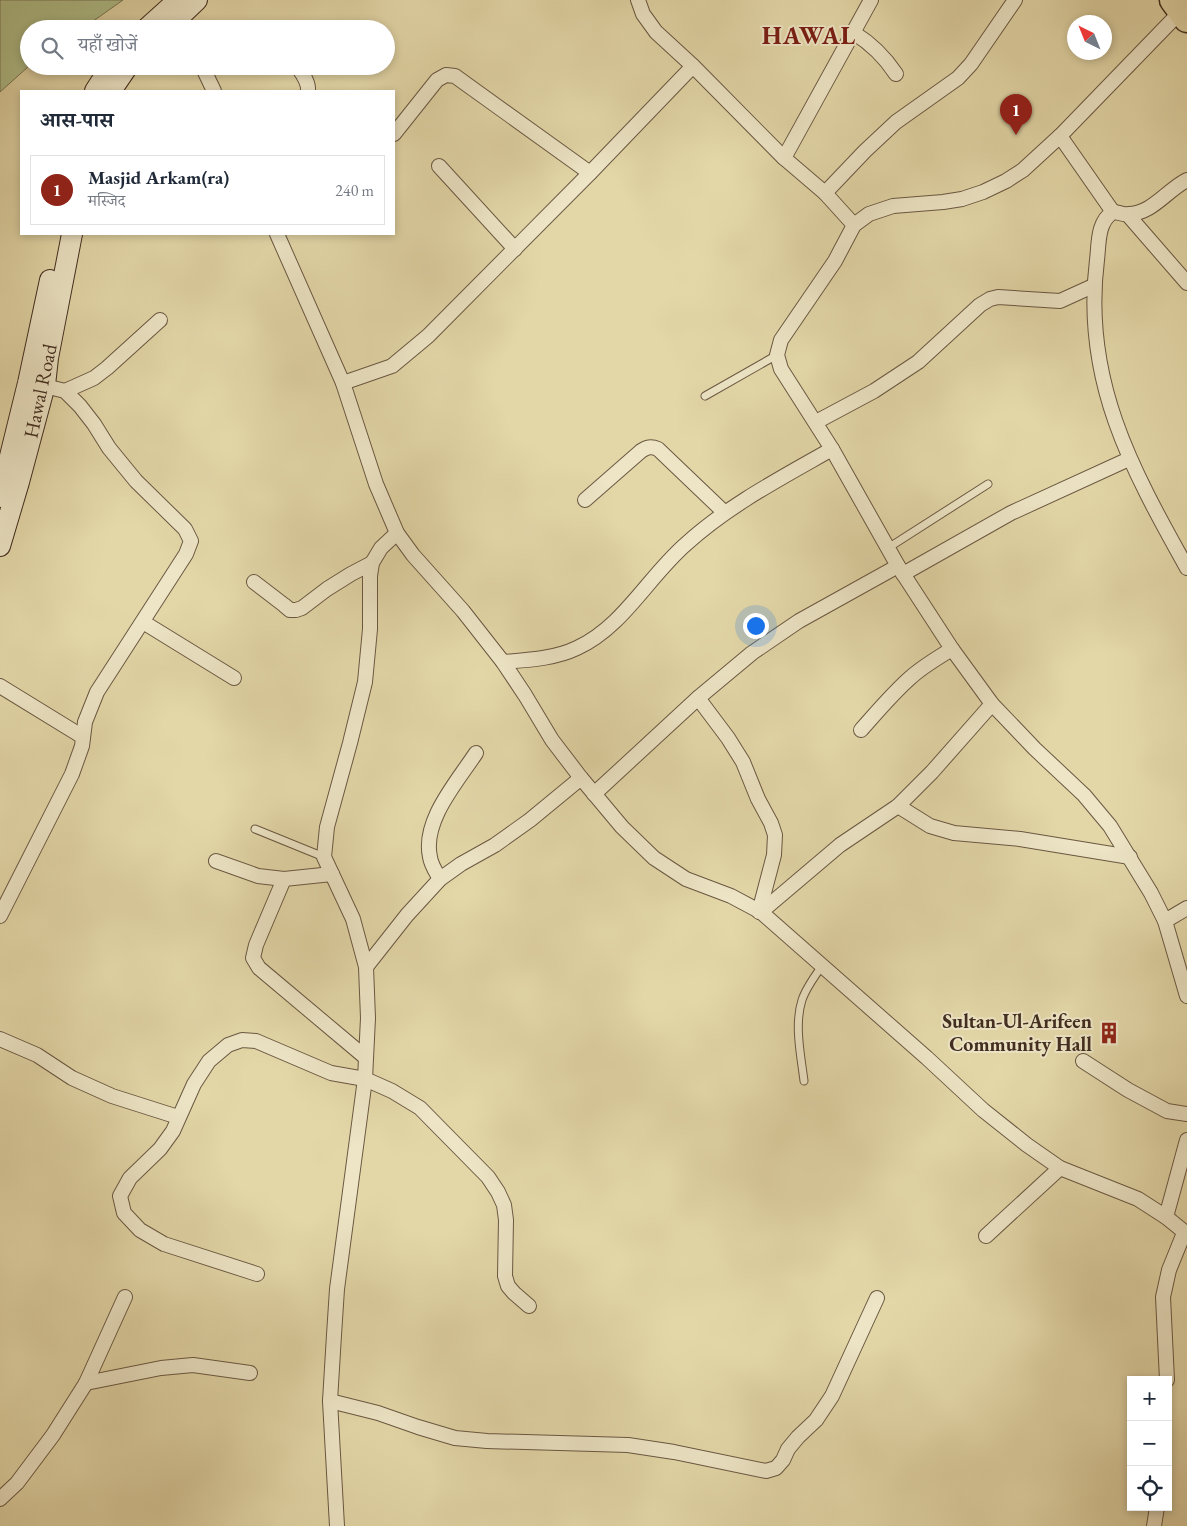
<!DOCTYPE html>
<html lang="hi">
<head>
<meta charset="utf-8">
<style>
	body { margin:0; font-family:"EB Garamond","Noto Serif Devanagari",serif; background:#f6f6f7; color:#1f2937 }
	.controls { position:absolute; right:15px; bottom:15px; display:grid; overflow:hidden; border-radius:0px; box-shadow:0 2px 8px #0003 }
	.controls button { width:45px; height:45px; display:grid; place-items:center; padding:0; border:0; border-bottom:1px solid #e0e1e3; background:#fff; color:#1f2937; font:25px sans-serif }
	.compass { position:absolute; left:1067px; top:15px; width:45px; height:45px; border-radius:50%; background:#fff; box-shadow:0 2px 8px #0003; rotate:317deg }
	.you { position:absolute; left:755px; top:625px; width:18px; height:18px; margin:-12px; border:4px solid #fff; border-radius:50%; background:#1a73e8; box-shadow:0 0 0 8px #1a73e833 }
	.badge { display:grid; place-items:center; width:32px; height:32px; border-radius:50%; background:#8f2418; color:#fff; font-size:16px; font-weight:700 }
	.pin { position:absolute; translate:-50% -41px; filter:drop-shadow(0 1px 2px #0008) }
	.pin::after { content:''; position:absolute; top:26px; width:18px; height:15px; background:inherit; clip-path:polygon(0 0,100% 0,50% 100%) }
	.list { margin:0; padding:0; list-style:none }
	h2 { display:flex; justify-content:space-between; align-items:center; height:65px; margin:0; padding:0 20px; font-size:21px }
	h2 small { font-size:16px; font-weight:400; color:#747a83 }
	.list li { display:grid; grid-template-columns:32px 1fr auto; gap:15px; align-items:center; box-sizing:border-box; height:70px; margin:0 10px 10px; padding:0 10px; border:1px solid #e0e1e3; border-radius:0px }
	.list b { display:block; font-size:19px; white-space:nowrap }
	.list p { margin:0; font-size:16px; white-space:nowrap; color:#747a83 }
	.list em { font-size:16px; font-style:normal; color:#747a83 }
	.icon { flex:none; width:28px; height:28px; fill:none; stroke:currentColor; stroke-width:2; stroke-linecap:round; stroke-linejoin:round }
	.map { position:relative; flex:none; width:1187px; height:1526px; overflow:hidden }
	.search { position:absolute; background:#fff; box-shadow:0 2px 8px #0003; left:20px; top:20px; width:375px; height:55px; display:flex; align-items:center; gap:12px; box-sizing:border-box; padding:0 18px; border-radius:28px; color:#747a83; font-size:19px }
	.panel { position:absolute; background:#fff; box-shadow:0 2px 8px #0003; left:20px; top:90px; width:375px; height:145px; border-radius:0px }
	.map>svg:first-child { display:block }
	.green { fill:#b0bf8a; stroke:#787655 }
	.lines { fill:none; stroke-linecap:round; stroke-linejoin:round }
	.lane-casing { stroke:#6a5842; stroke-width:9 }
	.street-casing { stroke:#6a5842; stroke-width:16 }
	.secondary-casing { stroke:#412d20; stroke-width:22 }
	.highway-casing { stroke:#412d20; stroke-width:29 }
	.lane { stroke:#ede5c6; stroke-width:7 }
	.street { stroke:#ede5c6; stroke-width:14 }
	.secondary { stroke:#ede5c6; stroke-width:20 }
	.highway { stroke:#e3d7a8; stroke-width:26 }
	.labels { text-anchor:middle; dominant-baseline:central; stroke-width:4; stroke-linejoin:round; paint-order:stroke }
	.street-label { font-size:20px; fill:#412d20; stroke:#ede5c6 }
	.poi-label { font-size:20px; font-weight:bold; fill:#412d20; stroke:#ede5c6; text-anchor:end }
	.district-label { font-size:25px; font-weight:bold; letter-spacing:1px; fill:#7a1f14; stroke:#ede5c6 }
</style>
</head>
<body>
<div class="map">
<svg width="1187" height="1526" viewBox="0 0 1187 1526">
	<rect width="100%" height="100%" fill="#e3d7a8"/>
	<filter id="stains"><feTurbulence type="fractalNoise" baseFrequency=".004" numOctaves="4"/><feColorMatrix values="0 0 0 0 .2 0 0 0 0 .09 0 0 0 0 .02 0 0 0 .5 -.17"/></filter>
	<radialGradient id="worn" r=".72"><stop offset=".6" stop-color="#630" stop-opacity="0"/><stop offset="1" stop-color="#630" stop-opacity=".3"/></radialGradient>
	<path class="green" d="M0,0H123L82,29H29V66L0,92Z"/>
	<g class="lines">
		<g class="lane-casing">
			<g id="lane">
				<path d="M705,396L777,355"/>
				<path d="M888,548L988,484"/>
				<path d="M255,829L324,857"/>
				<path d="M804,1081C801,1056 794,1025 802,1000C806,988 814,977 822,966"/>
			</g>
		</g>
		<g class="street-casing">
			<g id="street">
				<path d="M638,0L643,14L656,32L693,66L784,158L825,193L854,225L835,261L781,340L777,355L781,369L832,449L898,566L952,649L992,704L1035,749L1084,795L1110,826L1151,893L1165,921"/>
				<path d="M854,33C872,44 884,56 896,74"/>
				<path d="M202,66L214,91"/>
				<path d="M297,66C302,73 309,82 308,91"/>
				<path d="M394,134L437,80L446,75L455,76L590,173"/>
				<path d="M1060,136L1113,212"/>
				<path d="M784,158L871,0"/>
				<path d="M439,166L515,249"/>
				<path d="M1187,180C1167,190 1152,214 1128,214C1123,215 1118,212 1113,212C1097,222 1099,244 1097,260C1082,379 1131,468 1187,568"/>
				<path d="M825,193L865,151L896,122L958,78L971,64L1015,0"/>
				<path d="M1128,215L1187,283"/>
				<path d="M854,225L869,214L893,206L943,202L962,199L983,192L1006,181L1023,170L1060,136L1184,8"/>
				<path d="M277,234L343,383L376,484L397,533L413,555L463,611L503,662L525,695L552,740L581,778L622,827L654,858L686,879L731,896L761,912L927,1058L983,1110L1027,1145L1060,1168L1138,1199L1166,1217L1187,1234"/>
				<path d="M343,383L392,366L428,336L590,173L693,66"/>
				<path d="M65,391L94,378L107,368L160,320"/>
				<path d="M816,422L874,391L918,362L980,305L990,299L998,297L1060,301L1093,286"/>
				<path d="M585,500L641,451C647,447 651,446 658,449L724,512"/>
				<path d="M903,574L1011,513L1129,459"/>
				<path d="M254,582L284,605L290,610H296L302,608L327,589L351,574L372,563"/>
				<path d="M143,622L234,678"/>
				<path d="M503,662C527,660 554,659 577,648C623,627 648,577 686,544C729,505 781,478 832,449"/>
				<path d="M0,686L83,737"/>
				<path d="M698,698L728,738L743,762L758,799L771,823L775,835L774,855L759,912"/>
				<path d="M861,730C877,712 892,694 910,678C922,667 937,658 952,649"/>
				<path d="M594,794L698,698L752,653L799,621L898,566"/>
				<path d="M898,806L930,826L954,833L1020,839L1130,857"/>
				<path d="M216,861L258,876L284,879L332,874"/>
				<path d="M284,879L256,945L253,958L259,968L365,1057"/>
				<path d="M440,879C436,872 431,865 430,857C422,821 457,782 476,753"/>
				<path d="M1187,908L1165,921L1187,996"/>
				<path d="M761,912L840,845L898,806L932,772L992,704"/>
				<path d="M0,916L72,774L82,746L85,722L97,692L186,554L191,541L185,529L136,481L109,448L94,424L80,406L65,391L37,384"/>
				<path d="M366,967L407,915L440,879L461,864L495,845L530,820L581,778"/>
				<path d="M0,1039L37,1055L72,1078L112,1096L178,1117"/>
				<path d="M1083,1061L1128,1090L1167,1111L1187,1114"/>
				<path d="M1166,1217L1187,1140"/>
				<path d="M986,1236L1060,1168"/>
				<path d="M257,1274L164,1244L140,1230L124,1213L120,1196L130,1178L160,1149L173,1131L194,1084L209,1061L228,1045L242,1040L256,1041L331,1073L365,1079L392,1091L420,1108L488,1177L498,1192L504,1205L506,1220L505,1276L508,1286L514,1293L529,1306"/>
				<path d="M1167,1380L1163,1297L1169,1270L1184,1233"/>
				<path d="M86,1383L161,1368L193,1365L250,1373"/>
				<path d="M330,1401L378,1413L418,1427L455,1438L487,1441L628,1445L674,1452L766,1471L776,1468L783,1460L788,1449L798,1437L816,1420L832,1396L877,1298"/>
				<path d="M0,1499L17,1483L53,1435L86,1383L125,1297"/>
				<path d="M337,1526L330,1401L334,1335L337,1289L365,1079L368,1018L366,967L353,919L324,857L327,827L350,743L365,682L370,629V576L372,563L381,548L397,533"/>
				<path d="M1154,1526L1157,1507"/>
			</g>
		</g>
		<g class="secondary-casing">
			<g id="secondary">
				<path d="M171,25L197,0"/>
				<path d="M146,29L178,0"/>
				<path d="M95,91L111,66"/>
				<path d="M111,91L128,66"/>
				<path d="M0,497L28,383L50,280"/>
				<path d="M0,546L19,482L45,385L48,358L72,234"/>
			</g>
		</g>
		<g class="highway-casing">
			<path id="highway" d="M1173,0L1187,19"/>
		</g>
		<use href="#lane" class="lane"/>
		<use href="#street" class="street"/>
		<use href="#secondary" class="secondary"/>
		<use href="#highway" class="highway"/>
	</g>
	<defs>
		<g id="building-bare" transform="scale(1.725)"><path d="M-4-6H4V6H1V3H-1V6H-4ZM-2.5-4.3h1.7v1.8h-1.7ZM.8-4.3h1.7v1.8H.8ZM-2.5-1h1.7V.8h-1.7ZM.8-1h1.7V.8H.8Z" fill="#8f2418" stroke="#ede5c6" stroke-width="2.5" paint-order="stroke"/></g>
	</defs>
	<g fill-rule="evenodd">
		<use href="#building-bare" x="1109" y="1033"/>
	</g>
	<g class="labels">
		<g class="street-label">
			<text transform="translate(40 391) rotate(-78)">Hawal Road</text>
		</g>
		<g class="poi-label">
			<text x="1092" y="1021">Sultan-Ul-Arifeen<tspan x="1092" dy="23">Community Hall</tspan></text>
		</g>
		<g class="district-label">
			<text x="809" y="35">HAWAL</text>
		</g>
	</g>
	<rect width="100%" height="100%" filter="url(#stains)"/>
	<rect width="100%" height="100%" fill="url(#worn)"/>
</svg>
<div class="controls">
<button>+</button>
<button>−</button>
<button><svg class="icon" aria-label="locate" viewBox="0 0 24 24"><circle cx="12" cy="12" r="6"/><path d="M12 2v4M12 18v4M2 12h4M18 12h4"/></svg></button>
</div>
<svg class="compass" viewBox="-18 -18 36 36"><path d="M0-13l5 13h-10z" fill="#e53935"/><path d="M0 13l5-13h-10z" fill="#747a83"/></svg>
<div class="you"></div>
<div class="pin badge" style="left:1016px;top:135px">1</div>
<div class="search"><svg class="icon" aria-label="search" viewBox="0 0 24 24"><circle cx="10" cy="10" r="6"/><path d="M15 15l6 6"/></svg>यहाँ खोजें</div>
<section class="panel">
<h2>आस-पास<small></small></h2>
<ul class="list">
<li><span class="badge">1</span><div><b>Masjid Arkam(ra)</b><p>मस्जिद</p></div><em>240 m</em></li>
</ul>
</section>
</div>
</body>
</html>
